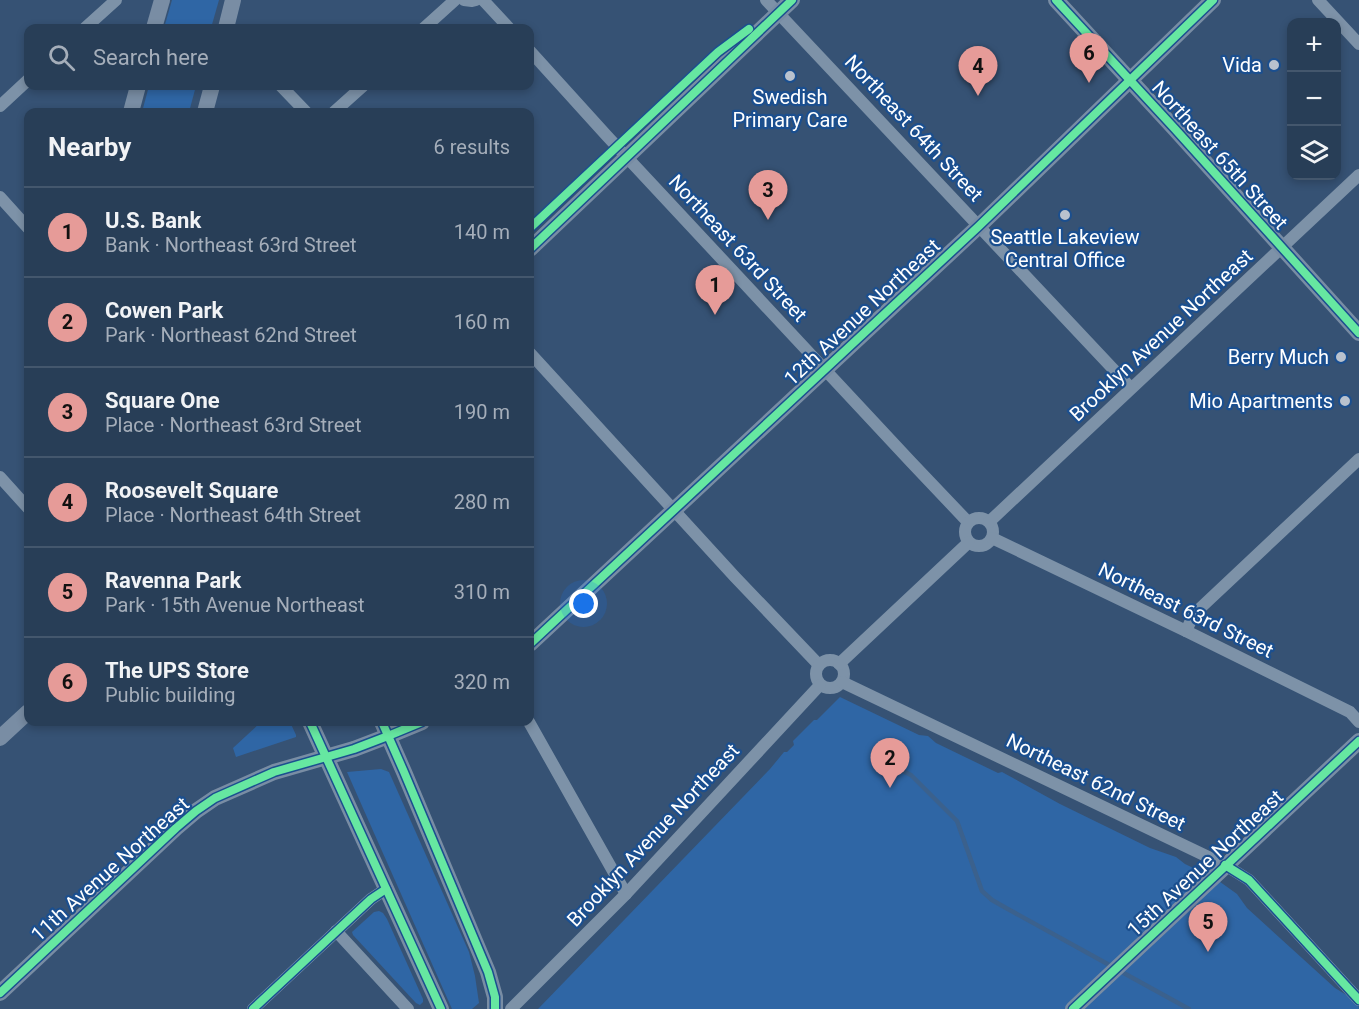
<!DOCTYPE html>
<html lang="en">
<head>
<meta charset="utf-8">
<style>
	body { margin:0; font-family:Roboto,sans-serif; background:#344961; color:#f1f3f6 }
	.controls { position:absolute; right:18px; top:18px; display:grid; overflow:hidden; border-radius:12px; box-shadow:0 3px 9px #0003 }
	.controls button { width:54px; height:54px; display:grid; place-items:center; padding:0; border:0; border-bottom:2px solid #44576d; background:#283e57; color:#f1f3f6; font:30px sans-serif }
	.you { position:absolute; left:584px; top:604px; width:21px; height:21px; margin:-15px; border:4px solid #fff; border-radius:50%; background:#1a73e8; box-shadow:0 0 0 9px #1a73e833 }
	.badge { display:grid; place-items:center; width:39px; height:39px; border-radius:50%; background:#e69b98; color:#111; font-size:20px; font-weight:700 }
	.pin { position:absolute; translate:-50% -50px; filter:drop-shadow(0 2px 3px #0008) }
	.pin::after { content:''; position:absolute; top:32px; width:21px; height:18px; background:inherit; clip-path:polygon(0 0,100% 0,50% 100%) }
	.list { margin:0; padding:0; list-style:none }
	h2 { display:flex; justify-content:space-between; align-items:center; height:78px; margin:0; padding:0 24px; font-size:26px }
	h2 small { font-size:20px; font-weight:400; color:#a5aeba }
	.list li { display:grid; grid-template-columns:39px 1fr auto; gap:18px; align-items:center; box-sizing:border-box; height:90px; padding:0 24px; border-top:2px solid #44576d }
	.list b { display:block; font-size:22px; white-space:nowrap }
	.list p { margin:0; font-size:20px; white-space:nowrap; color:#a5aeba }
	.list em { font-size:20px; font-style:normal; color:#a5aeba }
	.icon { flex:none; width:33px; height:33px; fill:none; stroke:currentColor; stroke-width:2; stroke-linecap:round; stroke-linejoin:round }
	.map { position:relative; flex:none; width:1359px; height:1009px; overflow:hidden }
	.search { position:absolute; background:#283e57; box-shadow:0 3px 9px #0003; left:24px; top:24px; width:510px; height:66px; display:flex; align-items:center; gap:15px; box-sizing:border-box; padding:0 21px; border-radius:12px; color:#a5aeba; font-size:22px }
	.panel { position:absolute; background:#283e57; box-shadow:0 3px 9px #0003; left:24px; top:108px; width:510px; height:618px; border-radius:12px }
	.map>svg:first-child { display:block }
	.green { fill:#2f66a5 }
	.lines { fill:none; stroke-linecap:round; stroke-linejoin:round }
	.stream { stroke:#3b618d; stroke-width:4.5 }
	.street { stroke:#7d92a8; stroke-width:12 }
	.secondary { stroke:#798da4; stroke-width:16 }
	.cycleway-casing { stroke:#1b4f8f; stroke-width:11 }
	.cycleway { stroke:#66e7a1; stroke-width:8 }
	.poi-dot { fill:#b9c2ce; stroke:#1b4f8f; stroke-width:2 }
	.labels { text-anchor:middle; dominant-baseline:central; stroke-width:4.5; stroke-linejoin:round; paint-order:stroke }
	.poi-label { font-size:20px; fill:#fff; stroke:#1b4f8f; text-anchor:end }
	.street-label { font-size:20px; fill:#fff; stroke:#1b4f8f }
</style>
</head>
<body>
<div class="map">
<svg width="1359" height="1009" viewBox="0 0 1359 1009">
	<rect width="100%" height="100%" fill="#365274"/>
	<g class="green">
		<path d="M172,0H219L211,28H164Z"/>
		<path d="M149,86H196L189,112H142Z"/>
		<path d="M840,697L919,735L928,736L936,743L998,773L1002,772L1060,804L1150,848L1176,857L1185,864L1216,879L1237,894L1247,908L1335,988L1358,1002L1359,1009H538L770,769L784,752H787L794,745L793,741L814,720H817Z"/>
		<path d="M261,722H290L296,735V737L236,757L233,748Z"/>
		<path d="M381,769L389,772L469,952L475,976L479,1003L472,1009H452L347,772Z"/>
		<path d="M379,911L383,913L387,919L423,999V1002L420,1005L416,1003L353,935L352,932L374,912Z"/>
	</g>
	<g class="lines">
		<g class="stream">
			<path d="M876,758L911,775L957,821L982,891L992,900L1006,908L1113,967"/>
			<path d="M1120,971L1189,1009"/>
		</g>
		<g class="street">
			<path d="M464,0L472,1L476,0"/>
			<path d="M483,0L509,28"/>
			<path d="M766,0L1131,388"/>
			<path d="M1318,0L1359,44"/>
			<path d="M85,28L116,0"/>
			<path d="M424,28L455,0"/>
			<path d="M530,51L607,136L911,462L968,522"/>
			<path d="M281,86L306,112"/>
			<path d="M0,106L28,80"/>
			<path d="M334,112L363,86"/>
			<path d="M0,197L28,228"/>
			<path d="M530,353L735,577L819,665"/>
			<path d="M0,477L28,508"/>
			<circle cx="979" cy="532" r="14"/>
			<path d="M989,522L1359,175"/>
			<path d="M992,538L1186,631L1350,712L1359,722"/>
			<path d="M1186,631L1194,614L1359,459"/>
			<circle cx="830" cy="674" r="14"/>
			<path d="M839,664L969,542"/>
			<path d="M842,682L1225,865L1249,880L1359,1000"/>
			<path d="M529,722L626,894"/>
			<path d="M336,931L408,1009"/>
			<path d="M253,1009L371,899L386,889"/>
			<path d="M511,1009L626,894L820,685"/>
		</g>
		<g class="secondary">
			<path d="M1056,0L1175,129L1359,333"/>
			<path d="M154,28L162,0"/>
			<path d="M226,28L233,0"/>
			<path d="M131,112L138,86"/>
			<path d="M205,112L212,86"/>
			<path d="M530,249L792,0"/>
			<path d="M530,644L979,226L1213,0"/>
			<path d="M310,722L441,1009"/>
			<path d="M382,722L404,772L488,972L495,997V1009"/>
			<path d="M0,738L28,712"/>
			<path d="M0,993L176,828L196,811L215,798L274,772L354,749L388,736L422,722"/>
			<path d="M1073,1009L1359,741"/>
		</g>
		<g class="cycleway-casing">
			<g id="cycleway">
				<path d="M1056,0L1175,129L1359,333"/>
				<path d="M530,228L718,52L749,29"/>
				<path d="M530,249L792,0"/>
				<path d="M530,644L979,226L1213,0"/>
				<path d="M310,722L441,1009"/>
				<path d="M382,722L404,772L488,972L495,997V1009"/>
				<path d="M1225,865L1249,880L1359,1000"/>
				<path d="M0,993L176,828L196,811L215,798L274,772L354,749L388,736L422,722"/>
				<path d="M253,1009L371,899L386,889"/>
				<path d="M1073,1009L1359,741"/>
			</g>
		</g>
		<use href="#cycleway" class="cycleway"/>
	</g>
	<g class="poi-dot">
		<circle cx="1274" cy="65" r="6"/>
		<circle cx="790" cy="76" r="6"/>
		<circle cx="1065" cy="215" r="6"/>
		<circle cx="1341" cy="357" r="6"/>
		<circle cx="1345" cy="401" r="6"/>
	</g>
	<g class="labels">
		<g class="poi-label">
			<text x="1262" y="65">Vida</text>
			<text x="790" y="97" text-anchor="middle">Swedish<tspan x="790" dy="23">Primary Care</tspan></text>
			<text x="1065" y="237" text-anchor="middle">Seattle Lakeview<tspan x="1065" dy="23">Central Office</tspan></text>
			<text x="1329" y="357">Berry Much</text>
			<text x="1333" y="401">Mio Apartments</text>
		</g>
		<g class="street-label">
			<text transform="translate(914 128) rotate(47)">Northeast 64th Street</text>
			<text transform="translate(1220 155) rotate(48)">Northeast 65th Street</text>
			<text transform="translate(738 248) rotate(47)">Northeast 63rd Street</text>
			<text transform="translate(862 312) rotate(-43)">12th Avenue Northeast</text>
			<text transform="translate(1161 335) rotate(-43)">Brooklyn Avenue Northeast</text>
			<text transform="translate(1186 610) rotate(26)">Northeast 63rd Street</text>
			<text transform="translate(1096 782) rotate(26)">Northeast 62nd Street</text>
			<text transform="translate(653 835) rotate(-47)">Brooklyn Avenue Northeast</text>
			<text transform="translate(1205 863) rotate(-43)">15th Avenue Northeast</text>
			<text transform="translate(110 869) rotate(-42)">11th Avenue Northeast</text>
		</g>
	</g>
</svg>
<div class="controls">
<button>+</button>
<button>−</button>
<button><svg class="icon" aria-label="layers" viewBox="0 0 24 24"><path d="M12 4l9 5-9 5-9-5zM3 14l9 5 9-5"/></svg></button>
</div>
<div class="you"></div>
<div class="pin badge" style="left:715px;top:315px">1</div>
<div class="pin badge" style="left:890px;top:788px">2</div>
<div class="pin badge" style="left:768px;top:220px">3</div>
<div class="pin badge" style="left:978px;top:96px">4</div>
<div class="pin badge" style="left:1208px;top:952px">5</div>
<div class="pin badge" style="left:1089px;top:83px">6</div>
<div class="search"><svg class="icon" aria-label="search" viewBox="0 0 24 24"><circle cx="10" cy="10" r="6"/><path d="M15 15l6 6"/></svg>Search here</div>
<section class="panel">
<h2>Nearby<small>6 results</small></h2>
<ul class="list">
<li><span class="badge">1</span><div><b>U.S. Bank</b><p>Bank · Northeast 63rd Street</p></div><em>140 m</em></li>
<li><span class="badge">2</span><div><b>Cowen Park</b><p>Park · Northeast 62nd Street</p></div><em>160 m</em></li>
<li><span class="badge">3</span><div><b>Square One</b><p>Place · Northeast 63rd Street</p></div><em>190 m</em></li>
<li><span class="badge">4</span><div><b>Roosevelt Square</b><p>Place · Northeast 64th Street</p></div><em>280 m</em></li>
<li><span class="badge">5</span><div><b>Ravenna Park</b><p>Park · 15th Avenue Northeast</p></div><em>310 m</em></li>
<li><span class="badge">6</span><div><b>The UPS Store</b><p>Public building</p></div><em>320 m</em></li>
</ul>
</section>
</div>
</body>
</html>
